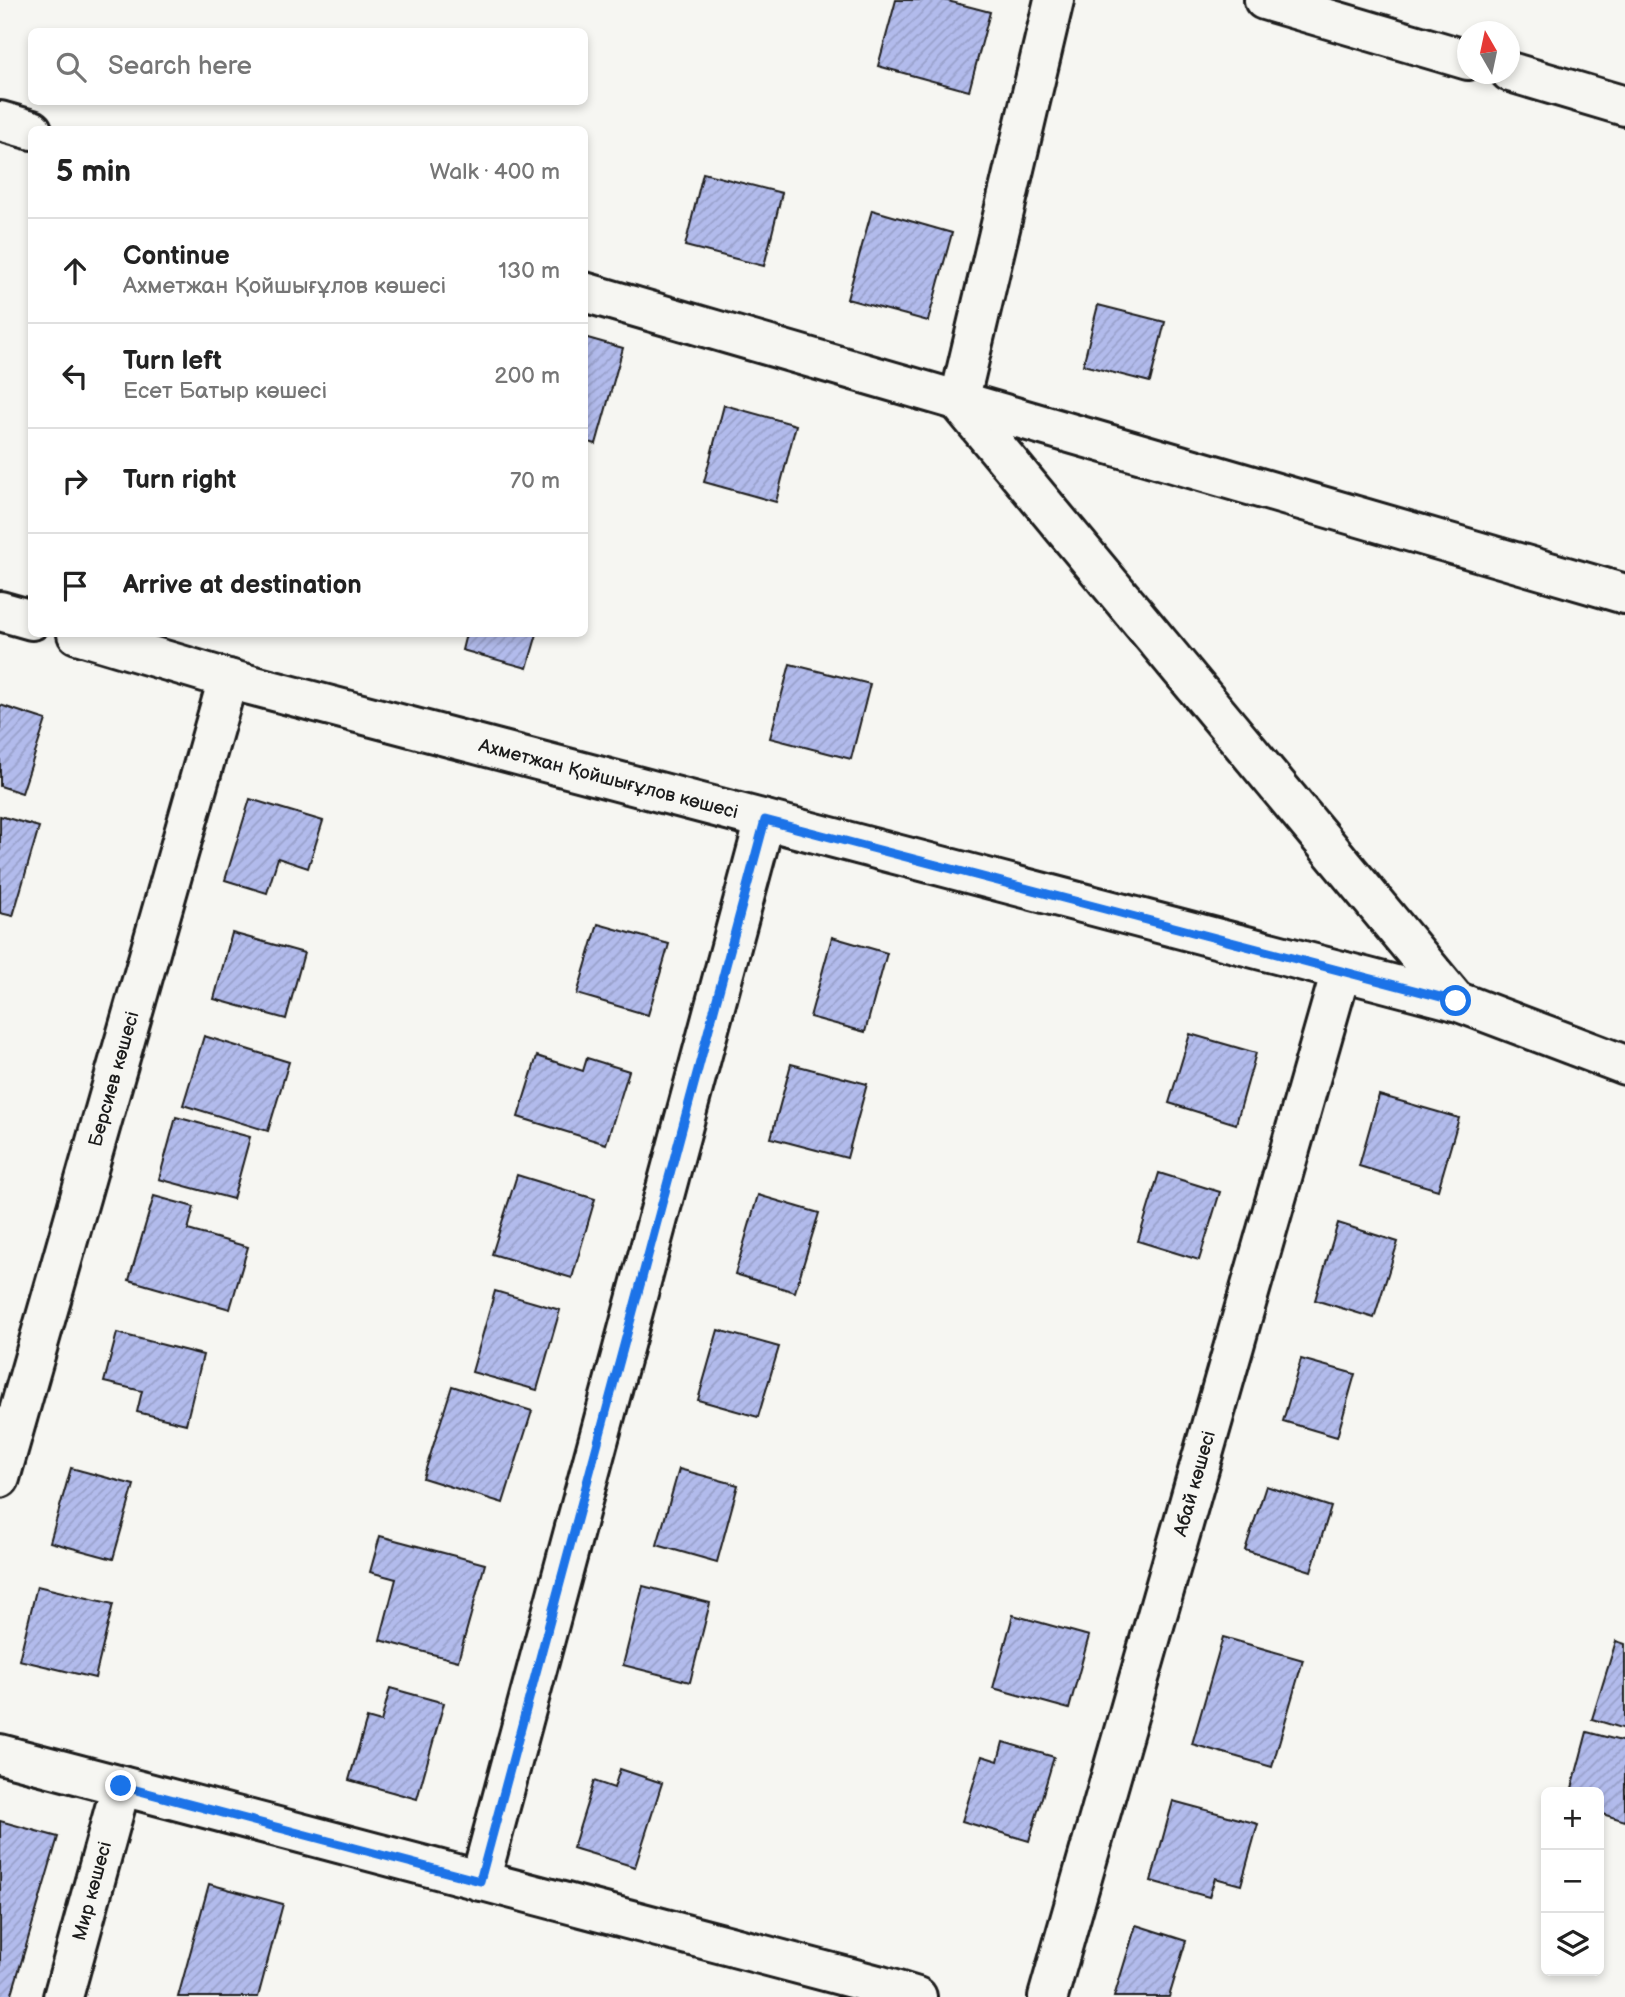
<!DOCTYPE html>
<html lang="en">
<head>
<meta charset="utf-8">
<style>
	body { margin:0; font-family:"Balsamiq Sans",sans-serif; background:#f6f6f6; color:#222 }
	.controls { position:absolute; right:21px; bottom:21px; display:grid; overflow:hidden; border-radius:10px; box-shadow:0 4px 10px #0003 }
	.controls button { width:63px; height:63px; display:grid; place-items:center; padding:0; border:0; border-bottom:2px solid #e0e0e0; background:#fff; color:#222; font:35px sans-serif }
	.compass { position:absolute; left:1457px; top:21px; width:63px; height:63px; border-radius:50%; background:#fff; box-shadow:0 4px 10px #0003; rotate:351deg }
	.stop { position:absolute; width:21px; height:21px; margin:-16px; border:5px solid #1a73e8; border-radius:50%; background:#fff }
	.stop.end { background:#1a73e8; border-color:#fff; box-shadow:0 2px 7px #0008 }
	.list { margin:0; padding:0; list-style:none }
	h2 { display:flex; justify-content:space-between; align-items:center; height:91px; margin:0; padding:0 28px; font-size:30px }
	h2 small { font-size:23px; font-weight:400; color:#767676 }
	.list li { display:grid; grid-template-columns:46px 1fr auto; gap:21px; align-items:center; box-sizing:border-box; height:105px; padding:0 28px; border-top:2px solid #e0e0e0 }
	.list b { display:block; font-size:26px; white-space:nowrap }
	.list p { margin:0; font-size:23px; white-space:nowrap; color:#767676 }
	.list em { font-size:23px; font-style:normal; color:#767676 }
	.icon { flex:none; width:38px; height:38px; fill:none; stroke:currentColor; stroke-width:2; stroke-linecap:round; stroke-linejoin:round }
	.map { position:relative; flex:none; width:1625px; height:1997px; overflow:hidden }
	.search { position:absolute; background:#fff; box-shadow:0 4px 10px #0003; left:28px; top:28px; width:560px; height:77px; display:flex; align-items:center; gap:18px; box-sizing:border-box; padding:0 24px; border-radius:10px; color:#767676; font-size:26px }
	.panel { position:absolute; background:#fff; box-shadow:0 4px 10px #0003; left:28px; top:126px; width:560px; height:511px; border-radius:10px }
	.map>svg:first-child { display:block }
	.building { fill:url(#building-hatch); stroke:#1c1c1c; stroke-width:2 }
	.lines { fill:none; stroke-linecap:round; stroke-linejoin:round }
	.minor-casing { stroke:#1c1c1c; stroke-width:44 }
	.minor { stroke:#f6f6f2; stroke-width:38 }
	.route { stroke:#1a73e8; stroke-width:9 }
	.labels { text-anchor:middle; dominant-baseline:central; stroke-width:5; stroke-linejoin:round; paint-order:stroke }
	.street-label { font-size:19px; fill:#1c1c1c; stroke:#f6f6f2 }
</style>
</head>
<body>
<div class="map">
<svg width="1625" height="1997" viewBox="0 0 1625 1997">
	<defs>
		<pattern id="building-hatch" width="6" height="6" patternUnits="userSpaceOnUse" patternTransform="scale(1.75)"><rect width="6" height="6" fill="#b2bbec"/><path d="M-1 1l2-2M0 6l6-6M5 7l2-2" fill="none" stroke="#98a0ca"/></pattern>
	</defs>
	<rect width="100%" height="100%" fill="#f6f6f2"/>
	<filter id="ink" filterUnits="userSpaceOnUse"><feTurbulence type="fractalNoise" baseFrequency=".0143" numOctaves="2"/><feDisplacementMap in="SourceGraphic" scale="14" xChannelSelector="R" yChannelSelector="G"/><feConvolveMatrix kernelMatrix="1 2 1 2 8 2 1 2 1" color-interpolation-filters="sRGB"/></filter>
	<g filter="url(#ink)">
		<g class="building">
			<path d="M896,0H944L990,12L969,91L878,66Z"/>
			<path d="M703,173L782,193L764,266L685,246Z"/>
			<path d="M872,210L952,233L928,321L847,299Z"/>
			<path d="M1098,305L1165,322L1150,382L1083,365Z"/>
			<path d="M584,337L623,348L596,444L584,441Z"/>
			<path d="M724,405L796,425L776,502L704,482Z"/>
			<path d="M466,634H537L527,668L462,650Z"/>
			<path d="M790,664L870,684L851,759L770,738Z"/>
			<path d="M0,705L46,720L22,793L0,786Z"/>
			<path d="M250,799L323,821L308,868L278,858L267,893L225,880Z"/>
			<path d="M0,816L39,827L13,916L0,913Z"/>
			<path d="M598,924L669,944L648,1015L577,994Z"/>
			<path d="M232,933L304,953L286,1019L214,999Z"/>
			<path d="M832,937L887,953L865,1032L810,1017Z"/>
			<path d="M1190,1034L1256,1053L1236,1124L1169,1103Z"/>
			<path d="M204,1036L289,1062L268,1131L183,1105Z"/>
			<path d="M537,1056L583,1071L587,1058L629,1071L606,1144L518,1117Z"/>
			<path d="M791,1064L867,1084L847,1158L771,1138Z"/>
			<path d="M1379,1095L1459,1118L1438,1190L1359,1166Z"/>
			<path d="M176,1117L250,1137L233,1199L159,1179Z"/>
			<path d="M1159,1173L1220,1192L1199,1260L1138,1241Z"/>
			<path d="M517,1175L595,1199L572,1278L492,1254Z"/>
			<path d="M758,1195L819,1213L795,1292L735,1274Z"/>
			<path d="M154,1196L194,1207L188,1230L248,1247L230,1309L129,1280Z"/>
			<path d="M1338,1223L1398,1242L1374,1318L1315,1300Z"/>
			<path d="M495,1291L560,1310L537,1390L472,1372Z"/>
			<path d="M718,1330L779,1347L758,1417L698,1400Z"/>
			<path d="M117,1333L203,1355L186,1424L137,1412L142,1391L104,1382Z"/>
			<path d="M1301,1359L1355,1374L1337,1437L1283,1421Z"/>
			<path d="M452,1386L532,1411L503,1503L423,1478Z"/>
			<path d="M71,1468L134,1485L113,1559L50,1542Z"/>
			<path d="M679,1469L738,1485L717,1562L657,1545Z"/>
			<path d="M1266,1486L1331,1507L1311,1571L1245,1550Z"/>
			<path d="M380,1536L485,1564L458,1661L380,1640L396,1579L370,1572Z"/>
			<path d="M37,1586L113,1604L95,1678L19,1660Z"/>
			<path d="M643,1586L710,1603L690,1682L623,1665Z"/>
			<path d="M1013,1615L1089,1636L1069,1709L993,1688Z"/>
			<path d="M1223,1637L1303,1660L1272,1767L1192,1744Z"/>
			<path d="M1616,1641L1625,1644V1729L1592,1719Z"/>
			<path d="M390,1688L444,1703L417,1799L349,1780L367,1718L381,1722Z"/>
			<path d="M1587,1732L1625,1742V1821L1599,1813V1792H1571Z"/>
			<path d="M1003,1742L1054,1757L1029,1841L962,1821L982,1756L998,1761Z"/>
			<path d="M620,1769L662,1783L635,1867L573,1848L594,1781L614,1788Z"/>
			<path d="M1173,1801L1258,1824L1241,1885L1215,1878L1209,1897L1151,1881Z"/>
			<path d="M0,1821L58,1837L11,1997H0Z"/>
			<path d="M209,1884L283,1904L258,1997H178Z"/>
			<path d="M1136,1925L1186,1941L1169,1997H1114Z"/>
		</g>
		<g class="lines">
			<g class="minor-casing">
				<g id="minor">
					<path d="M1054,0L959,402L1456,1001"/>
					<path d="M1264,0L1468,60"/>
					<path d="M1510,72L1625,106"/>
					<path d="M0,121L32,130"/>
					<path d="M584,292L1625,594"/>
					<path d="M0,611L32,620"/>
					<path id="s1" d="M77,634L228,679L1456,1001L1625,1065"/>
					<path id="s2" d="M0,1478L228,679"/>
					<path d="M0,1754L878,1985L917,1997"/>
					<path d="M480,1881L765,820"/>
					<path id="s3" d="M63,1997L121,1786"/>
					<path id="s4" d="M1048,1997L1341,971"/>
				</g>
			</g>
			<use href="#minor" class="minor"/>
		</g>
	</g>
	<g class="lines" filter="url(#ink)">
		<path class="route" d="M121,1786L480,1881L765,820L1456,1001"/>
	</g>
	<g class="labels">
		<g class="street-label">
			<text stroke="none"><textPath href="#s1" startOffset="551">Ахметжан Қойшығұлов көшесі</textPath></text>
			<text stroke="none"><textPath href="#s2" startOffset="415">Берсиев көшесі</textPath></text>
			<text stroke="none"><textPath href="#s4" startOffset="534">Абай көшесі</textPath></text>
			<text stroke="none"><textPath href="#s3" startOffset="110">Мир көшесі</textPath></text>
		</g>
	</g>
</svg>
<div class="controls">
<button>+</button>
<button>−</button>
<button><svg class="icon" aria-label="layers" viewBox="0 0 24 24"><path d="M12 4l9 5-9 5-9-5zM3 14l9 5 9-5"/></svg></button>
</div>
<svg class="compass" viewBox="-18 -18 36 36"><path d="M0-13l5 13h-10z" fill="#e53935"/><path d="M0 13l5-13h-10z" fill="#767676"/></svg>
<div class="stop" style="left:1456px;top:1001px"></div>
<div class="stop end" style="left:121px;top:1786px"></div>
<div class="search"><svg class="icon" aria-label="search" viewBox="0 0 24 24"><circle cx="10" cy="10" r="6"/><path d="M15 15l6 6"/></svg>Search here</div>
<section class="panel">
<h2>5 min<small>Walk · 400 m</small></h2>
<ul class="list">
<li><svg class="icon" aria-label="ahead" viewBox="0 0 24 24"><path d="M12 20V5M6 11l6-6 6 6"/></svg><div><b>Continue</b><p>Ахметжан Қойшығұлов көшесі</p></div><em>130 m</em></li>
<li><svg class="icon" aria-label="left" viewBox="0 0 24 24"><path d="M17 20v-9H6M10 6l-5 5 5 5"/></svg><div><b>Turn left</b><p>Есет Батыр көшесі</p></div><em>200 m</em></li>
<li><svg class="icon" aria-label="right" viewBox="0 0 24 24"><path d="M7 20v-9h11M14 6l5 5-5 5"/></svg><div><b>Turn right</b></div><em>70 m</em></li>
<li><svg class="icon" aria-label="arrive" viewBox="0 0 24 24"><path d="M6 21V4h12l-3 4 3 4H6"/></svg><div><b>Arrive at destination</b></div></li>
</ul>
</section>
</div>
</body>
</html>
